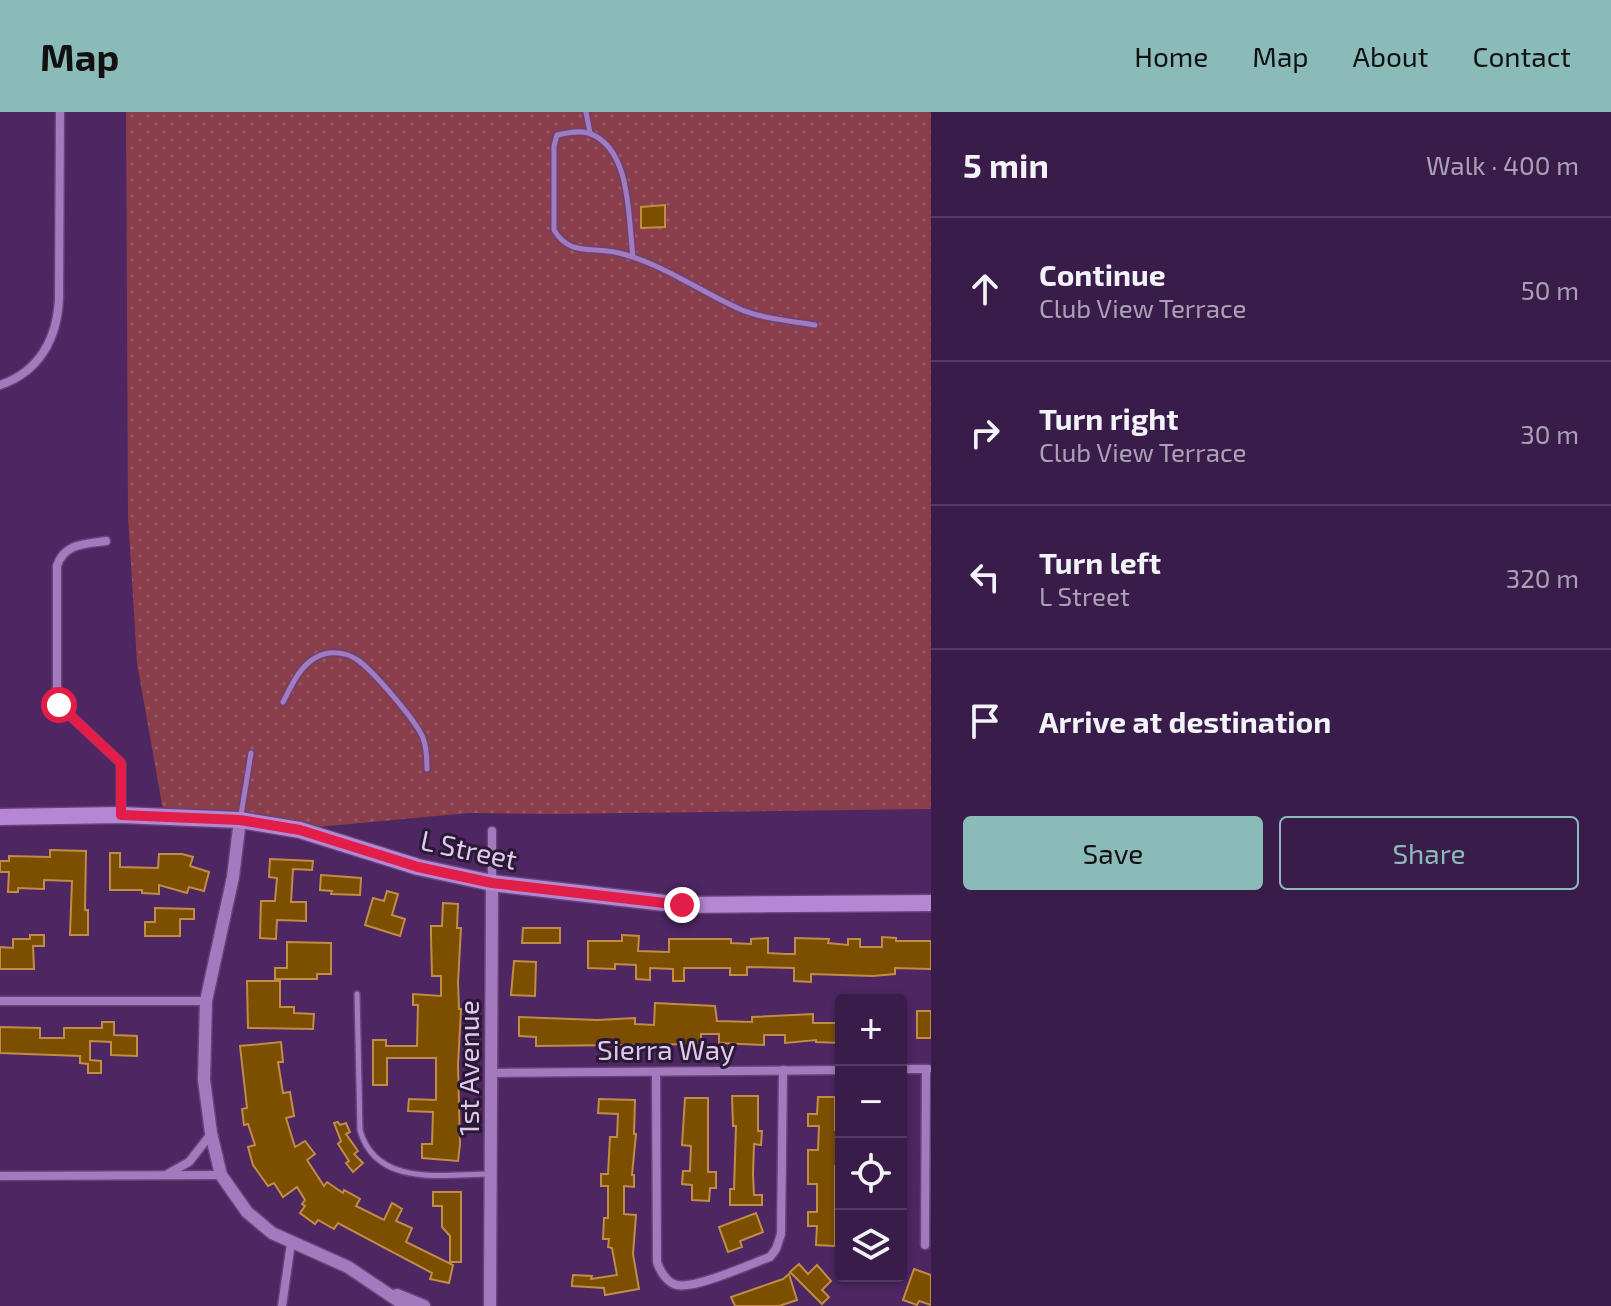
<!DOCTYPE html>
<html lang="en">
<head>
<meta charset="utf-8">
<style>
	body { margin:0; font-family:"Exo 2",sans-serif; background:#412551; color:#f1f3f6 }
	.controls { position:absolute; right:24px; bottom:24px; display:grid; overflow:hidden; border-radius:8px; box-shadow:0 2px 6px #0004 }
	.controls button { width:72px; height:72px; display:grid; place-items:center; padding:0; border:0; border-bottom:2px solid #543a62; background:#3a1c4a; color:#f1f3f6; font:40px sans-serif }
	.stop { position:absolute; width:24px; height:24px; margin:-18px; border:6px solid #e11d48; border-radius:50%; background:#fff }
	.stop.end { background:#e11d48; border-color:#fff; box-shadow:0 2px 8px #0008 }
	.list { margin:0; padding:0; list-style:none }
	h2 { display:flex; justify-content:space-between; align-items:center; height:104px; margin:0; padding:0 32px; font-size:34px }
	h2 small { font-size:26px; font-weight:400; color:#aba1b5 }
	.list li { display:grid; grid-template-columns:52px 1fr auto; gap:24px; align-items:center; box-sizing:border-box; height:144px; padding:0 32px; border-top:2px solid #543a62 }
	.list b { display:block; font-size:30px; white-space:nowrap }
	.list p { margin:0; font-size:26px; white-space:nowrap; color:#aba1b5 }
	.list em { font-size:26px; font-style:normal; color:#aba1b5 }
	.actions { display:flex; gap:16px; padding:24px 32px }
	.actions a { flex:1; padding:18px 0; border:2px solid #8bbbb9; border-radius:8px; text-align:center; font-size:28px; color:#8bbbb9 }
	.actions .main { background:#8bbbb9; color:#111 }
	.icon { flex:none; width:44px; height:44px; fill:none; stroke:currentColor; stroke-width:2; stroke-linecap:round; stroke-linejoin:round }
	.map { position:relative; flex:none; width:931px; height:1194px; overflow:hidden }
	header { display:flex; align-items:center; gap:48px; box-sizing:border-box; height:112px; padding:0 40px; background:#8bbbb9; color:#111 }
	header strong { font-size:38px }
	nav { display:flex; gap:44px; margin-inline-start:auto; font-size:28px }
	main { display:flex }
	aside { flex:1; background:#3a1c4a }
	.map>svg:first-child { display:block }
	.grass { fill:url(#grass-dots) }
	.building { fill:#7b4e00; stroke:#c08c46; stroke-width:2 }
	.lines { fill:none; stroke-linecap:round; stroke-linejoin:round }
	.service-casing { stroke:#664378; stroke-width:8 }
	.minor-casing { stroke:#664378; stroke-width:11 }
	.tertiary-casing { stroke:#664378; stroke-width:15 }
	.primary-casing { stroke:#664378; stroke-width:19 }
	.service { stroke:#a47abe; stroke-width:5 }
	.minor { stroke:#a47abe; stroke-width:8 }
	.tertiary { stroke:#a47abe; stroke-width:12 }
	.primary { stroke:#b586d3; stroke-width:16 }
	.route { stroke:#e11d48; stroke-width:10 }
	.labels { text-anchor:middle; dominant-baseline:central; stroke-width:6; stroke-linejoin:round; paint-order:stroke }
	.street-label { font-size:28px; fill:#dec9ed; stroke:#2a1934 }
</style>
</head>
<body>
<header>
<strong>Map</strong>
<nav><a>Home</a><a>Map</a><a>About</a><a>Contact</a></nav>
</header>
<main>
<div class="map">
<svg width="931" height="1194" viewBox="0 0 931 1194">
	<defs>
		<pattern id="grass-dots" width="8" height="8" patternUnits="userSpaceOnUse" patternTransform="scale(2)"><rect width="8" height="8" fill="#8a3d4a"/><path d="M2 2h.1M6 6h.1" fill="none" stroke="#9a5864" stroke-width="1.8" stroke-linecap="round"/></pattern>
	</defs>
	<rect width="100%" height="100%" fill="#4d2662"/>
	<path class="grass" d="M126,0H931V697L554,702L469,701L296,717L164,704L137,551L128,404Z"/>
	<g class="building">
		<path d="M665,93V115L641,116V95Z"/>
		<path d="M50,738L86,739L85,798H88V823H70L72,769L44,768V777L18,776V780H8L9,760H0V749H9V744L50,745Z"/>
		<path d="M110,741H120V755L158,756L159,742H182L193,745L190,754L209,760L204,779L189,775L187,781L159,773V782L142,781V778H110Z"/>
		<path d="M270,747L313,749L312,758L293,757L291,790H306V809L277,808L276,827L260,826L261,789H275L277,766L269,765Z"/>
		<path d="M321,763L361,766L360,783L331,782L332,779L320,778Z"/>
		<path d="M387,779L398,782L392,803L405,807L400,824L365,813L373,786L384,789Z"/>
		<path d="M443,791L458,792L457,816H461L458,870L459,897H461L458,953L460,1032L458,1049L422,1046V1032H432L433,1000L408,999L409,987L436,988V946H387V973H373V928H386V934H417L418,893H413V882L441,884V864H432L431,824V814H442Z"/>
		<path d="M155,796L194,797V807H180V824H145V810H155Z"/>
		<path d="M523,816H560V831H522Z"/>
		<path d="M30,823H44V834H33L34,857H0V835L13,836V827H30Z"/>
		<path d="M622,823L639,824L638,839L669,840V827H731V831L751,832V827L768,826V841L786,842H795V826L829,827L828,831L848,833V827H860V835H882V825L896,826V829H931V857L895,856V862L873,864L811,862V870L794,869V856L747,855V863H730V856H684V869H673V857L650,856V868L636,867V853L615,852V857L588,856V829H622Z"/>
		<path d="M287,830L331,831V862H317V867H275V856H287Z"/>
		<path d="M514,849L536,850L535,884L511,883Z"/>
		<path d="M247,869H280V895H294V901L314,902L313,917L248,916Z"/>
		<path d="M655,891L715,894L717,909L752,910V905L813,902V911H841V931L816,930V928L785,931V923H764V933L719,931V922H701V932L536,934V925L519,924V905L597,908L635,906V912L654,913Z"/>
		<rect x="917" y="899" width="14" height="27"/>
		<path d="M102,910H114V923L137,924V944L111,943V930L90,929V948L101,949V961H88V952L80,951V944L0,941V915L40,916V926H64V916H102Z"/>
		<path d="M281,930L283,950H278L283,981L290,980L294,1004L286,1006L295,1035L305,1029L315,1042L307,1048L324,1074L327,1070L343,1081L344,1078L360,1087L356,1094L384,1108L392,1091L402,1097L396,1109L412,1116L406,1130L453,1153L449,1171L430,1167L432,1161L338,1111L334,1117L318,1108L315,1112L300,1101L305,1094L302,1092L305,1088L297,1075L283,1085L274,1071L268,1074L253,1053L248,1035L255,1033L248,1012L244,1013L242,997L247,996L240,934Z"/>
		<path d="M732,984H758V1019H762L761,1033L754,1032L753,1062L754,1083H762V1093H730V1077H734L736,1014H733Z"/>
		<path d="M818,985H835V1018H838L837,1034H841V1055L835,1054V1134L816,1133L817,1114H808V1100H817V1072H808V1038H818L819,1014H808V1002H817Z"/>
		<path d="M685,986H708V1060H716V1076H710L709,1089L692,1088V1073L682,1072L683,1059H690L691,1034L682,1033Z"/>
		<path d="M599,987L635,988L634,1022H636L632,1063H634V1075L624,1074V1102L636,1103L633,1142L639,1177L605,1183L604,1176L572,1174V1171L573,1163L592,1164L591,1167L617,1163L612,1136L608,1135L609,1127H603L604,1106H608V1074H601V1062H608L610,1025H617L618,1002L598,1001Z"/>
		<path d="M338,1010L340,1013L346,1011L350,1020L346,1022L358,1039L354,1042L363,1051L353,1060L346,1051L349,1049L338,1032L341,1029L334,1011Z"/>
		<path d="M433,1080H461V1150H450V1124L442,1115V1094H433Z"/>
		<path d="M756,1101L763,1120L740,1129L742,1135L728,1140L719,1115Z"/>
		<path d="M799,1152L808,1162L817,1153L831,1169L822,1178L829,1185L822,1192L790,1160Z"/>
		<path d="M914,1157L931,1163V1193L919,1189L917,1193L903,1188Z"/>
		<path d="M789,1162L797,1188L779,1194H735L731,1185L783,1167Z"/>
	</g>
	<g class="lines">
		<g class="service-casing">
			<g id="service">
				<path d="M586,0L590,21"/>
				<path d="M633,145C628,107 632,35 588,21C578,18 567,21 557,23L554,34V118C570,145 592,134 619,141C664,152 700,180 742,198C764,207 792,209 815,213"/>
				<path d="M283,590C291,575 299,555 315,546C327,539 344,539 356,547C371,556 417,610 423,626C427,636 427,647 427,657"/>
				<path d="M241,703L251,641"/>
				<path d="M357,882L360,1018C376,1076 444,1062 490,1062"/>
			</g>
		</g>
		<g class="minor-casing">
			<g id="minor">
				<path d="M0,273C39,260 57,227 59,187L60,0"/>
				<path d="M106,429C86,432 64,431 57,454V583L59,593L121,651V702"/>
				<path d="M492,771V719"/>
				<path d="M0,889H206"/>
				<path d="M901,957H928"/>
				<path d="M656,960L657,1150C660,1159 667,1171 677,1173C696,1177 750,1152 770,1145L776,1137L781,1122L783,958"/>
				<path d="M492,961L841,958"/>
				<path d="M169,1061L189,1050L211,1022"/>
				<path d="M0,1064L221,1063"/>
				<path d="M925,1133L926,957"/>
				<path d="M282,1194L291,1131"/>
			</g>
		</g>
		<g class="tertiary-casing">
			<g id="tertiary">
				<path d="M240,708L233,765L206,889L204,968L211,1021L221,1063L247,1100L272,1121L348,1155L406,1194"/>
				<path d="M397,1183L424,1194"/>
				<path d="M490,1194L492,771"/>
			</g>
		</g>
		<g class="primary-casing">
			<path id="primary" d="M0,705L121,703L240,708L300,718L418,755L492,771L682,793L931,791"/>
		</g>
		<use href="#service" class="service"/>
		<use href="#minor" class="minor"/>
		<use href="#tertiary" class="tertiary"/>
		<use href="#primary" class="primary"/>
	</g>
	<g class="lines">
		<path class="route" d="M59,593L121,651V703L240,708L300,718L418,755L492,771L682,793"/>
	</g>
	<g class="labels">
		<g class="street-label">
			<text transform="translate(469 737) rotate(12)">L Street</text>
			<text x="666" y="937">Sierra Way</text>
			<text transform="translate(468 956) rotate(-90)">1st Avenue</text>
		</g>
	</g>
</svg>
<div class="controls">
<button>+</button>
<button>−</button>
<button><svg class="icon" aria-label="locate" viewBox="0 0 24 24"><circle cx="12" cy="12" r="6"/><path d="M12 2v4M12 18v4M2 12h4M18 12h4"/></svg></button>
<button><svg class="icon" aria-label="layers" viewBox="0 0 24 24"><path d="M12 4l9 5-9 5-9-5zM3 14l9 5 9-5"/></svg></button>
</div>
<div class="stop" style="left:59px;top:593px"></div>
<div class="stop end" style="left:682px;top:793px"></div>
</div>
<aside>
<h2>5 min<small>Walk · 400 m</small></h2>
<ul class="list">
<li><svg class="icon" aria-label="ahead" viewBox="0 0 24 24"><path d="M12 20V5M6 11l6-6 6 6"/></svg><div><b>Continue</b><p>Club View Terrace</p></div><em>50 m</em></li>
<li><svg class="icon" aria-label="right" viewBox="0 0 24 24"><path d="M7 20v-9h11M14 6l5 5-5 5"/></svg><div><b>Turn right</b><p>Club View Terrace</p></div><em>30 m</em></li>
<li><svg class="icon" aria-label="left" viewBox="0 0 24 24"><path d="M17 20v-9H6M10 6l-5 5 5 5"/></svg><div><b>Turn left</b><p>L Street</p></div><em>320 m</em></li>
<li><svg class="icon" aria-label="arrive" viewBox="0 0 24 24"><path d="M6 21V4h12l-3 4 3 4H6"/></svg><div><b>Arrive at destination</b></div></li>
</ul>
<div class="actions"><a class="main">Save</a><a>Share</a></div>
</aside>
</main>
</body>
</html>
